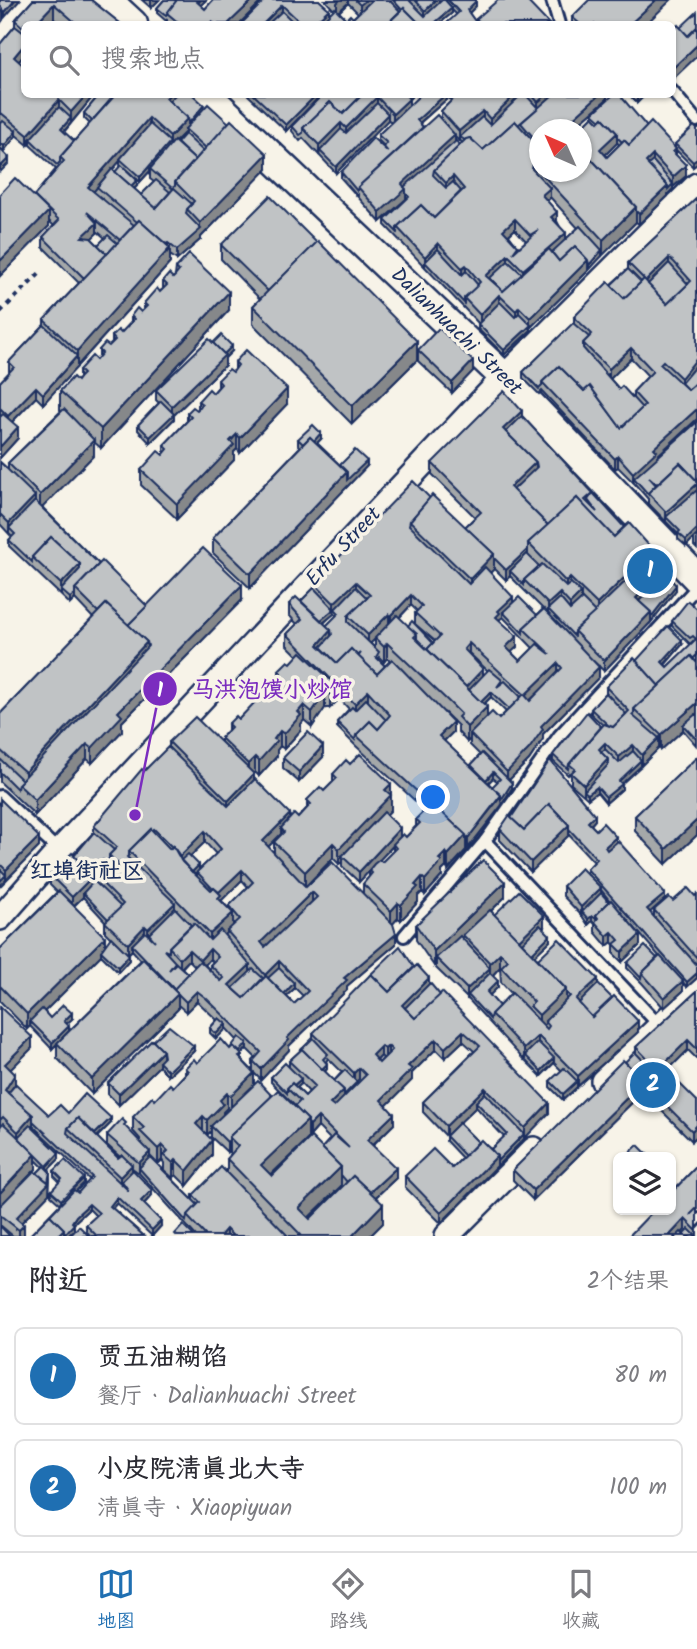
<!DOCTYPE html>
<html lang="zh">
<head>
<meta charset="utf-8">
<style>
	body { margin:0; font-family:Kalam,"LXGW WenKai TC",sans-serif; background:#f2f2f3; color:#2b2b33 }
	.controls { position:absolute; right:21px; bottom:21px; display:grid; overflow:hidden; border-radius:10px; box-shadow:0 2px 5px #0004 }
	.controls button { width:63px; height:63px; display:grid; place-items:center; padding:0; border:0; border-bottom:2px solid #e1e1e2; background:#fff; color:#2b2b33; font:35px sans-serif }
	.compass { position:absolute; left:529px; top:119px; width:63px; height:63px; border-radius:50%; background:#fff; box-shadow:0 2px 5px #0004; rotate:315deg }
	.you { position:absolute; left:434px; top:798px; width:24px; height:24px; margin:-18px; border:5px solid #fff; border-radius:50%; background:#1a73e8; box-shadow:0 0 0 10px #1a73e833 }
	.badge { display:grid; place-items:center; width:46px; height:46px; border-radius:50%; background:#1f6fb2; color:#fff; font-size:23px; font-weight:700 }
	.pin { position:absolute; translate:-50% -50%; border:4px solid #fff; box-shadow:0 2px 7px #0006 }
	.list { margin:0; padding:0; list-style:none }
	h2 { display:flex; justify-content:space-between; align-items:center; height:91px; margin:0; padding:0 28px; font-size:30px }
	h2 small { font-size:23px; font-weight:400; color:#7c7c81 }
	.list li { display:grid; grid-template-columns:46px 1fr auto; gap:21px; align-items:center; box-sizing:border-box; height:98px; margin:0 14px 14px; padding:0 14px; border:2px solid #e1e1e2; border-radius:10px }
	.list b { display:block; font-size:26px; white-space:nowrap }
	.list p { margin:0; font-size:23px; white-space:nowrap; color:#7c7c81 }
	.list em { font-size:23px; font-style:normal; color:#7c7c81 }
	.icon { flex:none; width:38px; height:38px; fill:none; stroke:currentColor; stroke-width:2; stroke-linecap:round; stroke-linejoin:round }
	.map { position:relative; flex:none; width:697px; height:1236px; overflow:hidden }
	.search { position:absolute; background:#fff; box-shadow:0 2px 5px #0004; left:21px; right:21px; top:21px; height:77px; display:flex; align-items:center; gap:18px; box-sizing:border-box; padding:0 24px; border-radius:10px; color:#7c7c81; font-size:26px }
	.sheet { height:315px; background:#fff }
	nav { display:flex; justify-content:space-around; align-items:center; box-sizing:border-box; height:98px; border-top:2px solid #e1e1e2; background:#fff; font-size:19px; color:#7c7c81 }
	nav a { display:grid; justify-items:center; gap:4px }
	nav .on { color:#1f6fb2 }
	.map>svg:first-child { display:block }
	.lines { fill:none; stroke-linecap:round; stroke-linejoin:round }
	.service-casing { stroke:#1b2f5e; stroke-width:16 }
	.minor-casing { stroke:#1b2f5e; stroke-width:28 }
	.tertiary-casing { stroke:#1b2f5e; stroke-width:33 }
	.path { stroke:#1b2f5e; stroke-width:4.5; stroke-dasharray:5 5; stroke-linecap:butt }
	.service { stroke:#f7f3e8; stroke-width:10 }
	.minor { stroke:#f7f3e8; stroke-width:23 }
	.tertiary { stroke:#f7f3e8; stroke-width:28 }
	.wall { fill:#a5a8a9; stroke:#1b2f5e; stroke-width:2; fill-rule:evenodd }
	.shaded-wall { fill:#86888a; stroke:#1b2f5e; stroke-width:2 }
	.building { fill:#c0c3c5; stroke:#1b2f5e; stroke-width:2; fill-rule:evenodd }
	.labels { text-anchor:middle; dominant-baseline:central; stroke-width:7; stroke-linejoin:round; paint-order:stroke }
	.street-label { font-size:21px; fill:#1b2f5e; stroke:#f7f3e8 }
	.neighbourhood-label { font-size:23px; font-weight:bold; fill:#1b2f5e; stroke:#f7f3e8 }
	.leader { fill:none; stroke:#7b2cbf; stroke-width:2.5 }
	.callout-dot { fill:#7b2cbf; stroke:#f7f3e8; stroke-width:2.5 }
	.mark-label { font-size:21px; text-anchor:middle; font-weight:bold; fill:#fff }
	.callout-label { font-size:23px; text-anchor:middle; font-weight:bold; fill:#7b2cbf; stroke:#f7f3e8; stroke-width:7; stroke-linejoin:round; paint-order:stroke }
</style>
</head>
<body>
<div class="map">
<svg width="697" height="1236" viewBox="0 0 697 1236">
	<rect width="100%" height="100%" fill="#f7f3e8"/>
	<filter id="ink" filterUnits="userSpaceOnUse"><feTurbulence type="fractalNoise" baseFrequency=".0143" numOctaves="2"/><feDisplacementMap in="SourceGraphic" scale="14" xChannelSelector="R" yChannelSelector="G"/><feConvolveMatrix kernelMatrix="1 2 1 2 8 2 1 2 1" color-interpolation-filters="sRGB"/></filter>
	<g filter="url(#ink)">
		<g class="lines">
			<g class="service-casing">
				<g id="service">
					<path d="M552,0L559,24"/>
					<path d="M672,91L697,121"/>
					<path d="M0,796L59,851"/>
					<path d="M485,841L659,1025L663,1023"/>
					<path d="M404,936L485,841L559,736L697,587"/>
					<path d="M681,1236L697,1219"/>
				</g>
			</g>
			<g class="minor-casing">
				<g id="minor">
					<path d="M0,918L59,851L504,377L697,185"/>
					<path d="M603,1081L697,990"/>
					<path d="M447,1236L534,1149"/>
				</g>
			</g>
			<g class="tertiary-casing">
				<g id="tertiary">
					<path d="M107,0L133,24"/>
					<path d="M206,94L504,377L697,578"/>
				</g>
			</g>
			<path class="path" d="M0,312L41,272"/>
			<use href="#service" class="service"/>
			<use href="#minor" class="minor"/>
			<use href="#tertiary" class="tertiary"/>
		</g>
		<g class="wall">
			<path d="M33,0H91L121,24H60L54,19L49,24H24V55L19,61L24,94H95L64,132L74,141L90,124L84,118V113L100,94H192L204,108L267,169L201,237V239L177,260L170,255V263L43,404L36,397L12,422L18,438L0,458V382L9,373V362L44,325V320L79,283L43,247V237L54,226L49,221V226L0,276V194L34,196L56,169L30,145V143L28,145L16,135L4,151L0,148V44L15,26V20ZM185,132V135L177,143L176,142ZM120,161V164L140,182L150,171V179L154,182L141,195L134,189L137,186L112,170ZM97,231L105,238L98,245L91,238L97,233Z"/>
			<path d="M142,0H159L151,8Z"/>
			<path d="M164,0H206L201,5L205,9L213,0H319L329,15L334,10L325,0H476V6L469,13L476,23V19L549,24H446L457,15L452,10V13L439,24H241L263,2L262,1L239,24H169L167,23V19L166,21L157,13V8ZM348,3L358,13L353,18L346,19L339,12Z"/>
			<path d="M572,17L646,24H572Z"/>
			<path d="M247,94H322L286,131Z"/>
			<path d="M323,94H414L409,99V106L421,94H520V96L521,94H607V99L571,130H540V172L593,116V113L647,127L675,148V144L697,129V164L693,167L676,150V155L686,176L673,187V189L668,194V196L639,224L636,222L602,255L589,270L588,269V271L531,327V330L504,355L478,329V323L464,308L385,225V220L407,199L406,198L380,222L358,197V195L357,196L341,178V172L383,147L384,146L378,140V135L391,123L388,119L336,173L303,138L300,141L292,131V126ZM448,97L451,101L441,111V119L423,127L420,123L448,98ZM455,137L459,141L460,140L462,143L460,145L455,141ZM617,142L619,145L607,157L605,155ZM550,197L578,228L566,239L547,201ZM515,229L526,241L518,248L509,235Z"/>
			<path d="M628,94H646L637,103Z"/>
			<path d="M697,198V419L657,456V458L697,422V549L694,546V538L686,546L678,539V534L648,503V499L634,483L618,467L615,469L542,391L539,394L523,378V372L574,323V317L628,269V263ZM631,358L648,376L633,392V397L619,389L610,379Z"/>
			<path d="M221,245L417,360L352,424L253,324V306L260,299L221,259Z"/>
			<path d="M176,268L229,310L101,448L94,442V455L42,507L99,564L147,606L242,600L122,722V731L92,763L87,759L35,815L0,782V714L93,618L75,599L70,604L9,546V540L12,537L0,524V462L8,469V463L61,411L60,410V391L77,381L79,378V370L96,360L99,357V350L109,346L112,344V336L121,333L131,323V316L141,312L144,309V303L163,289V281L173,278L175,276Z"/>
			<path d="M213,343L232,351L225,358V365L174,415V419L150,443L138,430V425L159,403L156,400V390Z"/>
			<path d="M418,350L473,371L452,393L418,361Z"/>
			<path d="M235,362L287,404L240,453L237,449L234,452V460L177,519L141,485V470L164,454V445L187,421V413L197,410L198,408V401L213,393L218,387V380L233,372L235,370Z"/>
			<path d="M522,416L624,527L653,555L676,590L651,622L604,671L590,658L599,677L543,734V739L529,760L509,780L512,788L501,806L468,848L466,847V850L448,870L446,867L442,871V876L425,895L422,892L418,896V902L401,920L398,918L392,924L396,944L347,986V990L289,1046V1050L261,1080L254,1073V1084L272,1096L294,1107L295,1106L271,1082V1077L289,1067V1061L313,1039V1033L414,967L549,1113L441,1223L405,1187V1176L452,1168L462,1158L446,1141V1136L423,1112V1102L474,1051L463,1041L445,1058L436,1049L412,1073V1080L386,1106L394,1124L373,1145L396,1178L376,1197L383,1223L370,1236H196L139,1173L132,1168V1170L152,1195L144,1204L161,1226L152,1236L117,1203L112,1208L144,1236H70L89,1234L86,1231V1225L96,1216L89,1209L76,1221L74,1224V1230L68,1236H29L60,1204L51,1196V1191L60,1182L54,1176V1171L84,1183L76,1191L78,1193L90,1180L33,1126L31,1127L59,1159L48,1170L50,1178L49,1194L21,1223L24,1236H13L0,1225V1007L32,1048L10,1069L15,1084L49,1115L68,1113L111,1123L97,1137L118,1158L120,1157L107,1145V1135L126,1128L140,1142V1139L133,1131V1117L173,1087L185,1074V1068L230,1049L237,1040L226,1028L216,1039L210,1033V1028L217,1020L197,1001L186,1012L178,1005V1009L92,1094L57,1058V1043L141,960L132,950L128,954L129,960L118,972L101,955L44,1012L50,1018L72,1019L67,1023L69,1031L52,1049L30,1026L27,1029L0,1001V949L57,892L50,885V875L74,856L94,832V826L144,771L169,748V742H221V738L228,731V724L239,719L253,705V698L264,691L279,676V670L291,663L298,656L287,645V634L297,624L289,615V604L301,601L314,588V583L430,498L465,527L475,517L432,474V463ZM494,568L506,580L510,576L543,609L537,615L513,603L490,572ZM411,605L417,611L415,613V624L435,641L433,643L408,626L399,618ZM334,613L337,616L326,626L324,623ZM503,617L533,648L520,661L511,652L517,647L500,621V619ZM375,639V648L370,643ZM469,653L488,671L483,676L468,654ZM379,657L384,662L387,658L390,661L385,666L378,659ZM337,696L349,709L337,722V727L356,746L425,810L416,819V826L406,837H400L386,815L391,810V784L350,764L333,774V782L324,791L307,800V808L298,818H290L254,779V774L255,772L259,776L277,756V750L280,746L284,749L301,730V724L304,720L312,727L325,708H330L337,701ZM491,697L506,712L499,719L487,718L484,704ZM444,712L458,726V732L467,742L470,739V745L480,755L471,765V767L444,741L453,732ZM493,778L498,782L492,787L488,783ZM281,834L274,842V853L268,847ZM205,842L216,854L197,872V877L195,875L190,856ZM393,846V851L382,862L379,860ZM333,858L339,864L342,862V866L359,882L369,871V877L363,884V893L306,886ZM242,880L248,887L229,906V909L221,900ZM83,897L105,921V932L111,938L105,946L74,906ZM210,959L213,962L210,965V970L205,965ZM189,960L195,966L188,974L182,968ZM294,987L303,996L294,1004L286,996L294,989ZM247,1049L256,1058L253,1061V1071L242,1060V1054ZM381,1056L383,1058L379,1063L377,1061ZM328,1058L342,1072L334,1081L325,1072L327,1069L326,1062ZM301,1083L309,1092L305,1096L297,1088ZM476,1107L504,1137L491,1149L478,1142L459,1123ZM318,1127L330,1139L322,1148L272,1176L271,1175L308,1139V1133L310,1136ZM203,1131L207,1135L211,1131V1137L227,1152L229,1150L230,1156L227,1159V1174L193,1195V1200L150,1156L158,1164L162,1160L164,1163V1170L173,1178L176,1175L187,1186L212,1155ZM36,1160L43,1167L37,1173H32L36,1169ZM341,1185L342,1187L310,1219L309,1217Z"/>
			<path d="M298,439H321L317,443L340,465L367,466L250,588L213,553V538L300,447L298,445Z"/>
			<path d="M697,609L696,745L683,730L661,750L659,748L622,783V789L606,803L597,792L588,799L571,784V776L569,773L568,775L553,761V755L601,727L603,725L591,714V709L606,693V687L636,661L682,645L665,665L667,667L694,642L693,641L690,644L672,626V621Z"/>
			<path d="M323,757L299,782L283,768V758Z"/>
			<path d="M697,757V835L666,864L635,831V816Z"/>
			<path d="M550,760L595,820L591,825L596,830L616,842L665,899L650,912L654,917V910L673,901L695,896L697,894V978L687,987L683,982V991L664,1008L642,983L627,968V963L657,958L659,956L633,926L640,945L622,962L614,954V945L612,942L607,946L595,932V924L592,921L588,925L582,916L563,896V886L587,873V869L594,862L569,835L531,872L500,840V829L511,818ZM601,890L610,901L609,902L601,894Z"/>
			<path d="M0,799L39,847L0,886Z"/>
			<path d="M505,897L491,911L494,915L544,927L542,928L550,941L534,956L538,959L598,985L638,1032L563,1100L550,1087V1081L562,1071L554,1063L541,1076L525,1060V1059L524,1060L468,999L436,968V963L434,966L416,940V925ZM500,967L501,982L511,993L499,1006L489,995L498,987L492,976Z"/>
			<path d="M697,991V1059L688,1050L658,1080L656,1079L533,1200L513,1180V1170L636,1053V1047Z"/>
			<path d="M152,1040L194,1051L168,1076L159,1066L119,1105L108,1094V1083Z"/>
			<path d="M661,1100L697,1101L692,1141L661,1110Z"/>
			<path d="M697,1166V1236H629Z"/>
		</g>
		<g class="shaded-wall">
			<path d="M15,0H20L5,17V12Z"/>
			<path d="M151,0H159L151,8Z"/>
			<path d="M201,0H206L196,10V5Z"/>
			<path d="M253,0H262V1L239,24H228Z"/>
			<path d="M340,0H348V3L337,13V3Z"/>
			<path d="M366,0H377L360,16V5Z"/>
			<path d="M436,0H444L425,21V11Z"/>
			<path d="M656,0H671L646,24H630Z"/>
			<path d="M476,1V6L467,15V10Z"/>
			<path d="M54,4V19L49,24H35Z"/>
			<path d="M282,5V16L273,24H263Z"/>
			<path d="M452,8V13L439,24L436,22Z"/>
			<path d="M329,9V20L324,24H313Z"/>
			<path d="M3,10V20L0,24V13Z"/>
			<path d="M24,45V55L14,67V57Z"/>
			<path d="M697,45V56L673,79V68Z"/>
			<path d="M87,94H95L71,123V112Z"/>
			<path d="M170,94H179L166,109V98Z"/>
			<path d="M317,94H322L286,131V125Z"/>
			<path d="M377,94V107L346,138V128Z"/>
			<path d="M404,94H414L404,104Z"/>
			<path d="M446,94H448V98L417,125V120Z"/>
			<path d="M516,94H520V101L490,129V119Z"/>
			<path d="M547,94H558L538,112V102Z"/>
			<path d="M600,94H607V99L571,130H560Z"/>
			<path d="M641,94H646L637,103V98Z"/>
			<path d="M409,99V110L393,125V114Z"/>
			<path d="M59,100V111L30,139V143L28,145V135Z"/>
			<path d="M483,111V121L460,137V140L459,141V131Z"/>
			<path d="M388,114V120L336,173V167Z"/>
			<path d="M71,118V123L61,135V129Z"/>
			<path d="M149,118V128L120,159V161L88,198V187Z"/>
			<path d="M188,118V129H185V132L170,147V137Z"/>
			<path d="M341,123V134L320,151L319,156V145Z"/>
			<path d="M16,131V136L4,151V146Z"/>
			<path d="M617,133V143L600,160V149Z"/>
			<path d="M455,135V145L406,191V199L380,222V212L402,184Z"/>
			<path d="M170,142V147L150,169V171L140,182V177Z"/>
			<path d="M267,154V169L201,237V239L177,260V250L200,229V223Z"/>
			<path d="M653,155V166L646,173V162Z"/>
			<path d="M9,158V163L0,172V167Z"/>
			<path d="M697,159V164L693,167V162Z"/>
			<path d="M686,165V176L673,187V189L668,194V196L639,224V214L668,186L673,185V177Z"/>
			<path d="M453,176V187L446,193V183Z"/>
			<path d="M137,180V186L129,194V188Z"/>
			<path d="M550,188V198L542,206V195Z"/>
			<path d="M636,207V222L603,255V240Z"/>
			<path d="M49,211V226L0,276V261Z"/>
			<path d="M557,212V222L551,217Z"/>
			<path d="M515,219V229L503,240V230Z"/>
			<path d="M97,223V233L82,248V237Z"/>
			<path d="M566,233V244L523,281V270Z"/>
			<path d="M168,243V251L170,248V263L77,366V351Z"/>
			<path d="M438,243V254L425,262V267V257Z"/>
			<path d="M602,250V256L589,270V265Z"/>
			<path d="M508,255V265L490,283L486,276Z"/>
			<path d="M669,258V268L649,289L646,281Z"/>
			<path d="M588,260V271L531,327V330L504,355V350L530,326V318Z"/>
			<path d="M466,265V275L462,279V268Z"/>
			<path d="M229,292V310L101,448V429Z"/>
			<path d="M499,295V305L480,325V315Z"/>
			<path d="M519,307V317L516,321V311Z"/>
			<path d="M417,341V360L352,424V406Z"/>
			<path d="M232,346V351L225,358V365L174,415V419L150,443V437L172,415V406Z"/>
			<path d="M631,348V358L609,380V369Z"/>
			<path d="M77,356V367L43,404V394Z"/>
			<path d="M697,358V369L681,388V378Z"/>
			<path d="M473,361V371L452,393V383Z"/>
			<path d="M36,387V397L8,426V416Z"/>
			<path d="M287,389V404L240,453V438Z"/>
			<path d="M697,409V419L657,456V462L634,478L633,483V473L654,448Z"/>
			<path d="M522,411V421L506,437L503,429Z"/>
			<path d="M18,427V438L0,458V447Z"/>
			<path d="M321,433V439L307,453V448Z"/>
			<path d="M237,434V449L234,452V460L177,519V504Z"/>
			<path d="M94,440V455L40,510V495Z"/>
			<path d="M618,456V467L615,469V459Z"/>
			<path d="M367,461V466L250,588V574L347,472Z"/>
			<path d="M536,462V473L510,498V487Z"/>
			<path d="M697,484V494L666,517V522V512Z"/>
			<path d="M35,496V506L9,528V533V523Z"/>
			<path d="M697,529V535L686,546V540Z"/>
			<path d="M528,549V558L510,571V576L506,580V570Z"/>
			<path d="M653,550V564L597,619V604Z"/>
			<path d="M494,554V569L470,594V579Z"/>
			<path d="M80,564V575L61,590V595V584Z"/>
			<path d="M666,569V580L636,608V598Z"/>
			<path d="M570,578V592L566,597V582Z"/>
			<path d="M356,582V592L335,609L334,614V603Z"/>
			<path d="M242,585V600L122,722V731L92,763V748L118,712Z"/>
			<path d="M676,585V590L651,622V617Z"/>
			<path d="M560,593V603L548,609V614V604Z"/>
			<path d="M581,593V604L570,614V604Z"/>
			<path d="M75,594V599L70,604V598Z"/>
			<path d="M411,595V605L391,626V616Z"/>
			<path d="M513,597V607L503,612V617L500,619V624L496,617L498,611Z"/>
			<path d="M334,609V614L318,627V622Z"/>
			<path d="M651,612V622L604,671V661Z"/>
			<path d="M389,614V625L368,646V635Z"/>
			<path d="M331,630V641L321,652L318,645Z"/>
			<path d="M517,636V647L506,657V647Z"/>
			<path d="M682,640V645L662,667V662Z"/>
			<path d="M147,642V661L25,791V772Z"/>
			<path d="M387,643V658L384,662V647Z"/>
			<path d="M469,643V653L464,660V649Z"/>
			<path d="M558,663V674L525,705V695Z"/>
			<path d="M599,667V677L543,734V739L529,760L507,782V772L541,726Z"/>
			<path d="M483,669V679L467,697L465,689Z"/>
			<path d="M337,686V701L330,708V693Z"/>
			<path d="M368,691V701L355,715V704Z"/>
			<path d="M491,692V697L477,711V706Z"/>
			<path d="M325,693V708L312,727V712Z"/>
			<path d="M697,703V718L683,725V730L661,750V735Z"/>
			<path d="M304,705V720L301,724V730L284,749V734L298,712Z"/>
			<path d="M487,707V722L470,734V739L467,742V727Z"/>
			<path d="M453,722V732L439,746V736Z"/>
			<path d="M280,731V746L277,750V756L259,776V761L274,739Z"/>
			<path d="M659,738V748L642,765V755Z"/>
			<path d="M605,743V753L599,760V749Z"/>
			<path d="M87,744V759L35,815V800Z"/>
			<path d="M633,745V756L619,768V757Z"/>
			<path d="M323,746V757L299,782V772Z"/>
			<path d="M255,757V772L248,779V764Z"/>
			<path d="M608,759V769L584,791V795V785Z"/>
			<path d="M641,760V766L619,786V781Z"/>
			<path d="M493,772V778L486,785V780Z"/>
			<path d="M254,774V789L228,816V801Z"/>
			<path d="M512,783V788L501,806L468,848V838Z"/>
			<path d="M391,784V810L345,858L342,856V862L339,864V849L385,790Z"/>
			<path d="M622,784V789L606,803V797Z"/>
			<path d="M597,787V792L588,799V794Z"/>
			<path d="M290,814V825L281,828V834L263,852V841Z"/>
			<path d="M595,815V820L588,828V822Z"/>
			<path d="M697,820V835L666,864V849Z"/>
			<path d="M569,825V835L531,872V862Z"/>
			<path d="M400,828V838L359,882V872Z"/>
			<path d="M205,831V842L180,866V856Z"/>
			<path d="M466,835V850L448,870V855Z"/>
			<path d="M39,837V847L6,880V870Z"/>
			<path d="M616,837V842L605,853V847Z"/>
			<path d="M333,843V858L305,887V872Z"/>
			<path d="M446,852V867L442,871V876L425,895V880Z"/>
			<path d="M109,859V864L96,877L94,875V886L83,893V897L72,907V897Z"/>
			<path d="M199,865V871L191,878V873Z"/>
			<path d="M242,870V880L218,904V893Z"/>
			<path d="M6,875V880L0,886V881Z"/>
			<path d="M422,877V892L418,896V902L401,920V905L415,885Z"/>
			<path d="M505,882V897L465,936L463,935V937L439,961L436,958V963L434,966V951Z"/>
			<path d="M601,888V898L582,912L581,917V907Z"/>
			<path d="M312,892V902L261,953V942Z"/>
			<path d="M665,894V899L647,915V909Z"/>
			<path d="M175,903V913L149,934V938L148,940V929Z"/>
			<path d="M398,903V918L391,926V911Z"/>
			<path d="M233,913V928L227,931V933L210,949V934Z"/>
			<path d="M544,916V927L520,950L517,942Z"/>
			<path d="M592,916V921L588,925V919Z"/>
			<path d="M145,926V937L132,945V950L128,954V944Z"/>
			<path d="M612,932V942L607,946V936Z"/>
			<path d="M396,934V944L347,986V990L289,1046V1050L261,1080V1069L287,1038L344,978Z"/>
			<path d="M550,935V941L527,963V957Z"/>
			<path d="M640,935V945L622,962V952Z"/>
			<path d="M105,937V952L101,951V955L32,1024L30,1021V1026L27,1029V1014Z"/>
			<path d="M210,949V959L200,970V960Z"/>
			<path d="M189,950V960L180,969V959Z"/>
			<path d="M500,953V967L490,978V963Z"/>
			<path d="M129,955V960L118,972V967Z"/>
			<path d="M279,961V972L268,983L265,975Z"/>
			<path d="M250,965V976L229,995V985Z"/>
			<path d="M490,968V978L468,995L467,1000V989Z"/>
			<path d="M697,973V978L687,987V982Z"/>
			<path d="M429,978V988L402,1016V1005Z"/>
			<path d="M598,979V989L576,1010V999Z"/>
			<path d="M498,981V987L487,998V992Z"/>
			<path d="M683,981V991L664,1008V998Z"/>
			<path d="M294,983V989L281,1001V996Z"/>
			<path d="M566,989V1004L545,1021V1024L539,1030V1015Z"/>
			<path d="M197,991V1001L186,1012V1002Z"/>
			<path d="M178,994V1009L92,1094V1079Z"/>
			<path d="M72,1013V1019L64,1026V1021Z"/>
			<path d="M638,1021V1032L578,1086V1076Z"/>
			<path d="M226,1024V1029L216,1039V1034Z"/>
			<path d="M69,1026V1031L52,1049V1043Z"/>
			<path d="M463,1031V1041L445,1058V1048Z"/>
			<path d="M538,1036V1046L525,1055L524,1060V1049Z"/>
			<path d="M32,1037V1048L5,1075V1064Z"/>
			<path d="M436,1039V1049L412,1073V1080L381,1111V1100L408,1066Z"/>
			<path d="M688,1040V1050L658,1080V1070Z"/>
			<path d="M247,1043V1048L238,1059V1053Z"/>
			<path d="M194,1046V1051L168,1076V1071Z"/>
			<path d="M381,1046V1056L372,1066V1055Z"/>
			<path d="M388,1046V1056L385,1060V1049Z"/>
			<path d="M163,1051V1062H159V1066L119,1105V1094Z"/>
			<path d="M554,1058V1063L541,1076V1071Z"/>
			<path d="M327,1064V1069L320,1076V1071Z"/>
			<path d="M359,1068V1079L354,1084V1073Z"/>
			<path d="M254,1073V1087L231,1111V1096Z"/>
			<path d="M15,1074V1084L7,1096L5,1090Z"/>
			<path d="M656,1074V1079L533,1200V1190L644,1081Z"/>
			<path d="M301,1079V1084L292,1093L289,1090Z"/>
			<path d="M577,1081V1087L563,1100V1094Z"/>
			<path d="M485,1088V1098L476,1102V1107L446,1136V1126Z"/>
			<path d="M344,1090V1101L330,1114V1104Z"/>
			<path d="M227,1093V1108L223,1112V1119L211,1126V1131L207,1135V1120L220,1100Z"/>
			<path d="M549,1103V1113L525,1138V1128Z"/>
			<path d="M394,1114V1124L367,1150V1140Z"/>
			<path d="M33,1115V1125L18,1142V1132Z"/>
			<path d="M203,1116V1131L196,1139V1124Z"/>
			<path d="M318,1117V1127L310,1136V1125Z"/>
			<path d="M111,1118V1123L92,1142V1137Z"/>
			<path d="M308,1120V1139L261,1184V1165Z"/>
			<path d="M697,1125V1136L692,1141V1131Z"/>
			<path d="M524,1134V1139L497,1166V1161Z"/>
			<path d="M212,1140V1155L187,1186V1171Z"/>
			<path d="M229,1140V1150L227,1152V1142Z"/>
			<path d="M162,1145V1160L158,1164V1149Z"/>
			<path d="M150,1152V1162L139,1168V1173V1163Z"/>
			<path d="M59,1153V1159L47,1171V1166Z"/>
			<path d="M36,1154V1169L0,1207V1193Z"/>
			<path d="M497,1156V1166L441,1223V1213Z"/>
			<path d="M176,1160V1175L173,1178V1163Z"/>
			<path d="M132,1165V1175L122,1181V1186L120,1187V1177Z"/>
			<path d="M341,1167V1186L299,1227V1208Z"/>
			<path d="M396,1168V1178L366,1206V1196Z"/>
			<path d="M50,1172L49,1194L16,1228V1218Z"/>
			<path d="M84,1178V1183L61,1206V1200Z"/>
			<path d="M152,1190V1195L141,1207V1201Z"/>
			<path d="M117,1197V1203L110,1211V1206Z"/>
			<path d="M89,1204V1209L76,1221L72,1227L74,1224V1230L68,1236H65V1234L76,1216Z"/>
			<path d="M383,1204V1223L370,1236H352Z"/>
			<path d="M685,1219V1230L679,1236H669Z"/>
			<path d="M161,1221V1226L152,1236V1230Z"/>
			<path d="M24,1225V1236H19V1230Z"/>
			<path d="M64,1229V1236H57Z"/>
			<path d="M226,1229V1236H220Z"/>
		</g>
		<g class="building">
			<path d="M0,0H15L5,12L0,6Z"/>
			<path d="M33,0H91L121,24H77L54,4L35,24H24V28L15,20Z"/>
			<path d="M164,0H177L166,15L157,8Z"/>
			<path d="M177,0H195L205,9L213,0H253L228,24H215L212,22L209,24H180L167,13Z"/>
			<path d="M265,0H319L329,9L313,24H302L282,5L263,24H241Z"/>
			<path d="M355,0H366L360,5Z"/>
			<path d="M372,0H389L400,11L387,24H319L335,8L346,19L350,15L353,18Z"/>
			<path d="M393,0H409L425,16L442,0H445L452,8L436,22L439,24H420L404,8L402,10Z"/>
			<path d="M415,0H436L425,11Z"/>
			<path d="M448,0H476V1L467,10L477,24H446L459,12Z"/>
			<path d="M498,0H526L549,24H482L476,19Z"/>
			<path d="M589,0H656L630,24H580L572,17Z"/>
			<path d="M404,8L420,24H387Z"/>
			<path d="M282,11L291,20L287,24H268Z"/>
			<path d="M697,12V27L688,36L680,28Z"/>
			<path d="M678,25L688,36L697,27V45L673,68V30Z"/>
			<path d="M15,26L24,33V45L14,57L24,66V94H87L71,112L59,100L28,135L0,112V44Z"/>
			<path d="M100,94H108L112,98L92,121L84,113Z"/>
			<path d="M116,94H170L166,98L188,118L170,137L149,118L88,187L134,225L120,240L87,212L97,223L82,237L91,238L107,254L84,278L43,237L59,220L34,196L64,161L60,157Z"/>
			<path d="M176,94H192L204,105L189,123L188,118L169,101Z"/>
			<path d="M253,94H317L286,125Z"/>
			<path d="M323,94H363L343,114L330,102L303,128V133L300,135L292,126Z"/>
			<path d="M363,94H405L409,99L393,114L377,97L346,128L341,123L319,145L303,128L330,102L343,114Z"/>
			<path d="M421,94H446L417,120L423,127L358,187L357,191L341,172L373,138L388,152L383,146L387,143L378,135Z"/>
			<path d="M458,94H516L490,119L483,111L459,131L441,111Z"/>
			<path d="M522,94H525L538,108L518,125L515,121L483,150L470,138L465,140L460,137L482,117L490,125Z"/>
			<path d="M531,94H547L538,102Z"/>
			<path d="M554,94H600L560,130H540V145L521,123Z"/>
			<path d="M614,94H619L647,127L629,145L624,140L622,142L617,137V133L603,118L601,120L593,113Z"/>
			<path d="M377,103L388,114L336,167L320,151L341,129L346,133Z"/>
			<path d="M208,104L229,123L206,148L185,129Z"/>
			<path d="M59,107L71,118L61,129L74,141L60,157V162L57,165L30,139Z"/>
			<path d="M437,115L455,135L402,184L406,189L380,212L358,187Z"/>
			<path d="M593,116L599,122L603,118L617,133L600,149L607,157L624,140L629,145L651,122L676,149L673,152L686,165L673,177L653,155L646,162L668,186L639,214L636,211V207L582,149V130H579Z"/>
			<path d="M231,120L267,154L200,223L187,209L194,201L175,182Z"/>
			<path d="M3,121L16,131L4,146L0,142V125Z"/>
			<path d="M515,121L540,148V157L533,164L532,169L550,188L542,195L557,212L551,217L566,233L523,270L508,255L486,276L503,291L549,249L559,261L575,246L588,260L530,318L519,307L516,311L499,295L480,315L464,298L480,282L466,265L462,268L438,243L425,257L397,227L421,205L434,218L464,189L453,176L446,183L434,170L466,139L470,138L483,150ZM515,219L530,235L538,230L513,253L518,246L503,230Z"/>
			<path d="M150,124L170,142L140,177L120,159Z"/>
			<path d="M694,126L697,129V159L693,162L675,144Z"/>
			<path d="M185,134L203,151L195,160L177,143Z"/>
			<path d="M174,141L195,160L175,182V186L172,188L150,169Z"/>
			<path d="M456,141L460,145L434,170L433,175L446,188L453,182L461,191L434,218L421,205L397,227V232L385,220L409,197L406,193V189L404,187Z"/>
			<path d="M0,149L9,158L0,167Z"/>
			<path d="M582,149L636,207L603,240L540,172H582Z"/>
			<path d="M540,157V171L533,164Z"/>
			<path d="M653,161L673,184L668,189V186L648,165Z"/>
			<path d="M121,165L137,180L131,186L115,172Z"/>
			<path d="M112,169L156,208L174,188L192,204L187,209L186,214L201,229L177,250L168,243L166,244L139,220L137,222L97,187Z"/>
			<path d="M15,178L49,211L0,261V194Z"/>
			<path d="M156,180L170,192L156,208L141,195Z"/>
			<path d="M270,196L317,243L268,291L221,245Z"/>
			<path d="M697,198V358L681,378L663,361L660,364L688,390L697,382V409L654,448L657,451L633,473L618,456L615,459L542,382L559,366L584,391L590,386L621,428L645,405L633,392L653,371L631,348L609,369L583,343L592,334L574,317L608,282L624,298L644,279L667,304L691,281L674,262L669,258L646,281L628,263Z"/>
			<path d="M139,220L170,248L77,351L44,320Z"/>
			<path d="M580,226L602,250L589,265L588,260L575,246L559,261L552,252Z"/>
			<path d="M108,235L117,243L107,254L98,245Z"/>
			<path d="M318,241L417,341L352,406L253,306Z"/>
			<path d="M438,249L462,275L466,271L478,285L464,298V303L425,262Z"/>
			<path d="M189,254L229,292L101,429L60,391L73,377L77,381L80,377L83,374L79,370L92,356L96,360L102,353L99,350L105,343L109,346L115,340L112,336L118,330L121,333L134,319L131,316L137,308L141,312L147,306L144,303L157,288L160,292L167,285L163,281L169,274L173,278L175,276L179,271L176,268Z"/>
			<path d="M508,261L522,274L503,291L490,278Z"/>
			<path d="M669,263L688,284L667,304L648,284Z"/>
			<path d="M628,269L641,282L624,298L611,285Z"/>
			<path d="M500,302L515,317L519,313L531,325L504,350L478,324Z"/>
			<path d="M573,323L589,337L583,343V348L619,389L622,386L642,408L621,428L590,386L584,391L559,366L542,382V386L539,389L523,372Z"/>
			<path d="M44,325L77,356L43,394L36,387L8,416L0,408V382L14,367L9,362Z"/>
			<path d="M439,328L473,361L452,383L418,350Z"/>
			<path d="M221,335L232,346L224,354L213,343Z"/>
			<path d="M209,339L225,355L172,406L156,390Z"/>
			<path d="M246,350L287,389L240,438L237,434L230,441L234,445L177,504L141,470L158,451L163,455L168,449L164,445L191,417L187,413L193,407L197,410L199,408L202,404L198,401L209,389L213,393L221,384L218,380L229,369L233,372L238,365L235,362Z"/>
			<path d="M697,364V382L688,390L681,383Z"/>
			<path d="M504,391L522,411L503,429L536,462L510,487L548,525L528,543V549L506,570L494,558V554L465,527L481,512L432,463Z"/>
			<path d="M161,401L174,414L150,437L138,425Z"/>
			<path d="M64,409L94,440L40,495L8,463Z"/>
			<path d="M3,414L18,427L0,447V417Z"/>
			<path d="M522,416L593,493L585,500L597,512L588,500L593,493L624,527L614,537L582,504L584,503L582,504L577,498L548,525L513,490L537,467L536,462L506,432Z"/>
			<path d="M697,422V481L680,463L657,484L649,477L656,485L648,493V494L634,478Z"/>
			<path d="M313,425L321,433L314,441L310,437L303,444L298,439Z"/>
			<path d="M310,437L347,472L250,574L213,538Z"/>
			<path d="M355,450L367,461L347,480V472L340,465Z"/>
			<path d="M0,462L35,496L9,523L0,514Z"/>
			<path d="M680,463L697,481V484L666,512L648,493Z"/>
			<path d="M413,481L430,498L410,521L409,525L469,584L485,567L513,597L498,611L500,613L496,617L517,636L506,647L520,661L537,644L550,654L523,628L544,609L599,667L541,726L543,729L529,749L507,772L470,734L492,712L499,719L524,694L530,701L562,668L558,663L525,695L469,643L464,649L483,669L466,687L427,649L440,636L415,613L422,606L411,595L391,616L389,614L368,635L348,616L370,595L356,582L334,603L314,583Z"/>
			<path d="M697,490V529L686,540L678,533L680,531L666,517Z"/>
			<path d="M432,495L494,554L470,579L410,521Z"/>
			<path d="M577,498L614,537L629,523L653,550L597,604L570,578L566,582L528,543Z"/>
			<path d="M35,501L99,564L75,589V594L70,598L61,590L80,569V564L51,537L32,557V562L9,540L15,534L9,528Z"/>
			<path d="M51,537L80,564L61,584L32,557Z"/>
			<path d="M203,548L242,585L118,712L122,716L92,748L87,744L35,800L18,784L148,646L147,642L128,625Z"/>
			<path d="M527,554L539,566L524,580V585L510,571Z"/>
			<path d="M653,555L666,569L636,598L651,612L604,661L574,631Z"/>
			<path d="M102,561L147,606L128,625L106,604L98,612L75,589Z"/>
			<path d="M542,564L566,587L571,583L581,593L570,604L560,593L548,604L524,580Z"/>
			<path d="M666,574L676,585L651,617V612L639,601Z"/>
			<path d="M356,587L367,598L348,616V622L379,652L376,657L385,666L377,674L358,657L361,653L357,656L351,649L337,663L321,647L332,635L331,630L326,626L339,613L335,609Z"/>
			<path d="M314,588L334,609L321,620L301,601Z"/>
			<path d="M296,597L331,630L318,645L337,663L351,649L377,674L392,659L453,722L439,736L501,795L468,838L435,806L434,807L356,735L370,721L378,729L390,715L368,691L355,704L287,634L302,619L289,604Z"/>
			<path d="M519,597L537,615L523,628V633L503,612Z"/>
			<path d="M560,598L570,610L582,599L595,612L574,631V636L548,609Z"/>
			<path d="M688,601L697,609V655L693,659L691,656L659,686L636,661L668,626L682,640L662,662L667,667L696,639L693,636L690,638L672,621Z"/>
			<path d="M106,604L147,642L25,772L0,750V714Z"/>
			<path d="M397,615L417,634L414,637L487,707L467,727L458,717L461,714L448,701L387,643L384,647L375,638Z"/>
			<path d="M412,621L433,643L427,649L417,639V634L408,626Z"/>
			<path d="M301,652L337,686L330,693H325L312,712L304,705L298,712L301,715L284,734L280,731L274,739L277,741L259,761L255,757L248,764L221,738L231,727L228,724L236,716L239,719L256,701L253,698L261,689L264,691L281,673L279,670L288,661L291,663Z"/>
			<path d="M697,655V663L693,659Z"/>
			<path d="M691,656L697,663V703L661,735L634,709Z"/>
			<path d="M634,658L659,686L634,709V713L632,715L659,738L642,755L633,745L619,757L605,743L599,749L608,759L584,785L571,773L575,769L569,764L604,724L613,727L629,711L606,687Z"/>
			<path d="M489,669L502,680L497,687L505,681L521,697L509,709L491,692L481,702L469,690Z"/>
			<path d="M606,693L626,714L613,727L608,725L591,709Z"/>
			<path d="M366,699L386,720L378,729L370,721L356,735L355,740L337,722L352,707L355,710Z"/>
			<path d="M587,712L601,727L569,764L568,769L553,755Z"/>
			<path d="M697,713V739H696L683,725Z"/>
			<path d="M195,717L254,774L228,801L169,742Z"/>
			<path d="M308,732L323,746L299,772L283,758Z"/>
			<path d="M168,747L228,806L255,779L290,814L263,841L306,887L332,862L393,924L396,934L344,978L347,980L287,1038L289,1040L261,1069L253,1061L261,1052L206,998L197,991L186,1002L173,989L200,961L221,981L224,978L210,965L218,957L210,949L200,960L189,950L180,959L169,947L194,923L210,940L220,930L250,965L229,985L244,998L266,976L294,1004L308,991L279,961L265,975L227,931L240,919L229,906L253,882L242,870L219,892L214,888L213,889L197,872L221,849L205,831L180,856L173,846L172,847L154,829L152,831L151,829L129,851V855L127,857L175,903L148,929L145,926L128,944L105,922L123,904L94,875L72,897L50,875L72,853L91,872L103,860L114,871L119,865L109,855L117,847L94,826L142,769L144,771ZM312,892L317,897L265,947L261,942Z"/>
			<path d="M605,749L619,763L633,751L641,760L619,781L622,784L606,797L597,787L588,794L584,791L609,764L608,759L601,752Z"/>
			<path d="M482,753L512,783L501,800V795L492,787L500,779L493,772L486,780L471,765Z"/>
			<path d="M360,754L391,784L385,790L391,795L339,849L333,843L305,872L274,842L284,832L281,828L294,814L298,818L311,804L307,800L320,787L324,791L337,778L333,774L346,760L350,764Z"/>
			<path d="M697,757V820L666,849L635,816Z"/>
			<path d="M0,759L22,780L18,784L17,789L0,772Z"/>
			<path d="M550,760L595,815L588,822L596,830L603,823L616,837L605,847L607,850L618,841L665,894L647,909L697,965V973L687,982L587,869L597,859L569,829V825L549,804L524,830L511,818Z"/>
			<path d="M0,799L39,837L6,870L0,864Z"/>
			<path d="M549,804L569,825L531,862L500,829L509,816L524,830Z"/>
			<path d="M435,806L466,835L448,855L446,852L439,859L442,861L425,880L422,877L415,885L418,887L401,905L398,903L391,911L363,884L372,873L369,870L374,864L379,860L382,862L396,848L393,844L403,834L406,837L420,823L416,819L426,809L430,812Z"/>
			<path d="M384,812L400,828L359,872L342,856Z"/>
			<path d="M151,829L170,849L173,846L182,862L211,890L214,888L221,895L218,898L233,913L210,934L129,851Z"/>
			<path d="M94,832L114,850L109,855V859L105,862L103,860L91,872L74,856Z"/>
			<path d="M188,854L199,865L192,872L181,860Z"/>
			<path d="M483,860L505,882L434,951L416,925Z"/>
			<path d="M581,868L601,888L581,907L563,886Z"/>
			<path d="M0,869L6,875L0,881Z"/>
			<path d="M94,881L121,907L108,919L83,893Z"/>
			<path d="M688,888L695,896L697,894V958L654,910L669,897L673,901Z"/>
			<path d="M59,891L105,937L27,1014L0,986V949Z"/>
			<path d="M519,891L544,916L519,940L494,915Z"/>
			<path d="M601,893L609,902L596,915V919L592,916L588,919L582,912Z"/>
			<path d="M611,900L640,935L622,952L614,944L619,940L612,932L607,936L595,922L598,918L596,915Z"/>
			<path d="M175,908L191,925L169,947V952L164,950L175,962L169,970L176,963L188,974L174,989L132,945L145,932L155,941L149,934Z"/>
			<path d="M490,910L566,989L539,1015L530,1006L534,1002L501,967L508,960L500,953L490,963L463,935Z"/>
			<path d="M540,925L550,935L532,953L522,943Z"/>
			<path d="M460,936L490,968L467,989L436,958Z"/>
			<path d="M111,937L129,955L118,967L101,951Z"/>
			<path d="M559,939L598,979L576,999L592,1017L614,996L638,1021L578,1076L538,1036L524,1049L491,1014L512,993L547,1029L549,1026L545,1021L570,996L566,993V989L538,959Z"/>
			<path d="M400,946L414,967L389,992L371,974L369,976Z"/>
			<path d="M645,946L657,958L642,973L641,978L627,963Z"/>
			<path d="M660,956L683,981L664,998L642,973Z"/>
			<path d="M143,959L178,994L92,1079L57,1043Z"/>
			<path d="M417,965L429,978L402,1005L415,1018L442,992L549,1103L525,1128L485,1088L446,1126L423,1102L480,1046L463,1031L445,1048L436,1039L408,1066L412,1069L381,1100L394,1114L367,1140L396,1168L370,1192L353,1176L347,1182L341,1175V1167L322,1148L334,1135L349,1148L318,1117L310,1125L308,1123V1120L294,1107L300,1101L287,1088L292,1083L305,1096L315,1086L289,1061L302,1049L344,1090L330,1104L334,1107L366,1075L359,1068L354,1073L313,1033L371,974L389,992ZM381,1046L385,1049L388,1046L392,1050L379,1063L372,1055Z"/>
			<path d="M279,968L294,983L284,994L268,978Z"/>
			<path d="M253,969L263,978L244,998L233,988Z"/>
			<path d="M490,973L498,981L487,992L499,1006L491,1014L490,1019L468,995Z"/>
			<path d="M430,983L440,995L415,1018L405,1008Z"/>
			<path d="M598,984L612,998L592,1017L579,1003Z"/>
			<path d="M697,991V1049L688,1040L658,1070L636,1047Z"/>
			<path d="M63,1005L72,1013L64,1021L69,1026L52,1043L30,1021L42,1009L50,1018Z"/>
			<path d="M0,1007L32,1037L5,1064L15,1074L5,1090L33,1115L18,1132L3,1117L0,1120Z"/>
			<path d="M219,1018L226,1024L216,1034L210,1028Z"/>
			<path d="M169,1026L194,1046L168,1071L159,1062L164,1057L163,1051L153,1041Z"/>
			<path d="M239,1037L247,1043L240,1052L233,1046L231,1047Z"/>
			<path d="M313,1038L328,1054L323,1059L327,1064L322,1069L302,1049Z"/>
			<path d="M221,1039L230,1049L233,1046L242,1055L239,1057L254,1073L231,1096L227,1093L220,1100L223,1104L207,1120L203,1116L196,1124L212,1140L187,1171L176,1160L173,1163L164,1155L168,1151L162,1145L158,1149L140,1131L144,1128L133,1117L152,1097L155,1100L170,1084L173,1087L188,1071L185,1068L194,1059L197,1063Z"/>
			<path d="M152,1040L163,1051L119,1094L108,1083Z"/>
			<path d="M538,1042L554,1058L541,1071L525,1055Z"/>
			<path d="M635,1052L656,1074L644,1086V1081L625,1062Z"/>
			<path d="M623,1060L644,1081L533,1190L513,1170Z"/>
			<path d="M285,1063L301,1079L294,1085L292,1083L287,1088V1093L271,1077Z"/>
			<path d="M564,1068L577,1081L563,1094L550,1081Z"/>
			<path d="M345,1070L357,1082L344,1095V1090L334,1081Z"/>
			<path d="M258,1081L272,1096L229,1137V1140L227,1142L211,1126Z"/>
			<path d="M679,1083L697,1101V1125L692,1131L661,1100Z"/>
			<path d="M16,1084L49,1115L60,1105L68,1113L85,1094L111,1118L95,1134L78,1118L68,1128L67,1133L129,1191L122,1181L133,1170L152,1190L141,1201L161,1221L152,1230L117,1197L110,1206L144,1236H97L86,1225L99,1213L89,1204L76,1216L72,1222L74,1224L65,1234L64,1233V1229L50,1215L74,1190L78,1193L92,1177L33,1121V1115L8,1093Z"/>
			<path d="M278,1090L308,1120L261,1165L272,1176L311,1137L341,1167L299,1208L310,1219L353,1176L383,1204L352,1236H302L227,1159L238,1146L229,1137Z"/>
			<path d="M485,1093L524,1134L497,1161V1156L491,1149L507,1134L476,1102Z"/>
			<path d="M78,1118L118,1158L122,1155L132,1165L120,1177L68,1128Z"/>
			<path d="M122,1119L126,1123L124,1125L150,1152L139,1163L107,1135Z"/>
			<path d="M3,1123L36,1154L0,1193V1127Z"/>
			<path d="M459,1123L478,1142L465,1156L446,1136Z"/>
			<path d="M30,1125L59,1153L47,1166L18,1137Z"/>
			<path d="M481,1140L497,1156L441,1213L405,1176L433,1149L452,1168Z"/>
			<path d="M638,1145L650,1157H625Z"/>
			<path d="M150,1157L198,1205L187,1216L186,1221L139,1168Z"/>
			<path d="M65,1160L84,1178L61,1200L51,1191L62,1179L54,1171Z"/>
			<path d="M44,1166L50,1172L48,1182L37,1173Z"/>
			<path d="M697,1166V1208L690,1215L697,1208V1231L685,1219L669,1236H629L654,1210H671V1193Z"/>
			<path d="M221,1167L288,1236H233L226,1229L220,1236H206L187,1216L200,1202L193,1195Z"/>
			<path d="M34,1171L49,1183L16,1218L24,1225L19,1230L0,1215V1206Z"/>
			<path d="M50,1215L64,1229L57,1236H29Z"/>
			<path d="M183,1225L194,1236H177L175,1234Z"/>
			<path d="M0,1226L10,1236H0Z"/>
			<path d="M79,1226L88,1235L87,1236H70Z"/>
			<path d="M689,1229L696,1236H685L683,1235Z"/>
			<path d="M681,1232L685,1236H677Z"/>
		</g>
	</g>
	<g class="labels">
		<g class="street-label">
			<text transform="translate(456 332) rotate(44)">Dalianhuachi Street</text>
			<text transform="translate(344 547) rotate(-47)">Erfu Street</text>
		</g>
		<g class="neighbourhood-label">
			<text x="87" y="872">红埠街社区</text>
		</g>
	</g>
	<path class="leader" d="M135 815L160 689"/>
	<g class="callout-dot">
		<circle cx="135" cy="815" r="7"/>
		<circle cx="160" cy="689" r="18"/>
	</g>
	<g class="mark-label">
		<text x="160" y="697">1</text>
	</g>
	<g class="callout-label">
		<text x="272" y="697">马洪泡馍小炒馆</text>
	</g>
</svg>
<div class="controls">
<button><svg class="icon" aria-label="layers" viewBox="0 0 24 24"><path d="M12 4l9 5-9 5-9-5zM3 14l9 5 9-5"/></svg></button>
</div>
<svg class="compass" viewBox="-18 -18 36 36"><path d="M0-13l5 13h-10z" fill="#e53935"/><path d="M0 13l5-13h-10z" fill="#7c7c81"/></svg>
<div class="you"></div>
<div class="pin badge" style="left:650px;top:571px">1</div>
<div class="pin badge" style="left:653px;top:1085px">2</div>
<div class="search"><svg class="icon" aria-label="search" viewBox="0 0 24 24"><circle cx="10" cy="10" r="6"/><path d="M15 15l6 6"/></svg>搜索地点</div>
</div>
<section class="sheet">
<h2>附近<small>2个结果</small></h2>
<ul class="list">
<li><span class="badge">1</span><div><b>贾五油糊馅</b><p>餐厅 · Dalianhuachi Street</p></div><em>80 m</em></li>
<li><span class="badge">2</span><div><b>小皮院清真北大寺</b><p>清真寺 · Xiaopiyuan</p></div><em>100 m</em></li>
</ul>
</section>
<nav>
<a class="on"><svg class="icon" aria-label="map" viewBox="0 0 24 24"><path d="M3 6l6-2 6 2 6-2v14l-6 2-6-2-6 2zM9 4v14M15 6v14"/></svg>地图</a>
<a><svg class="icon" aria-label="directions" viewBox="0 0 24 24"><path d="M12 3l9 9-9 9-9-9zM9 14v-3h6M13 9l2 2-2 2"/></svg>路线</a>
<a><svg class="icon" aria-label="saved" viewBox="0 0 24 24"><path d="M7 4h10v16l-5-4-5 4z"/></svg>收藏</a>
</nav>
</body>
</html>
